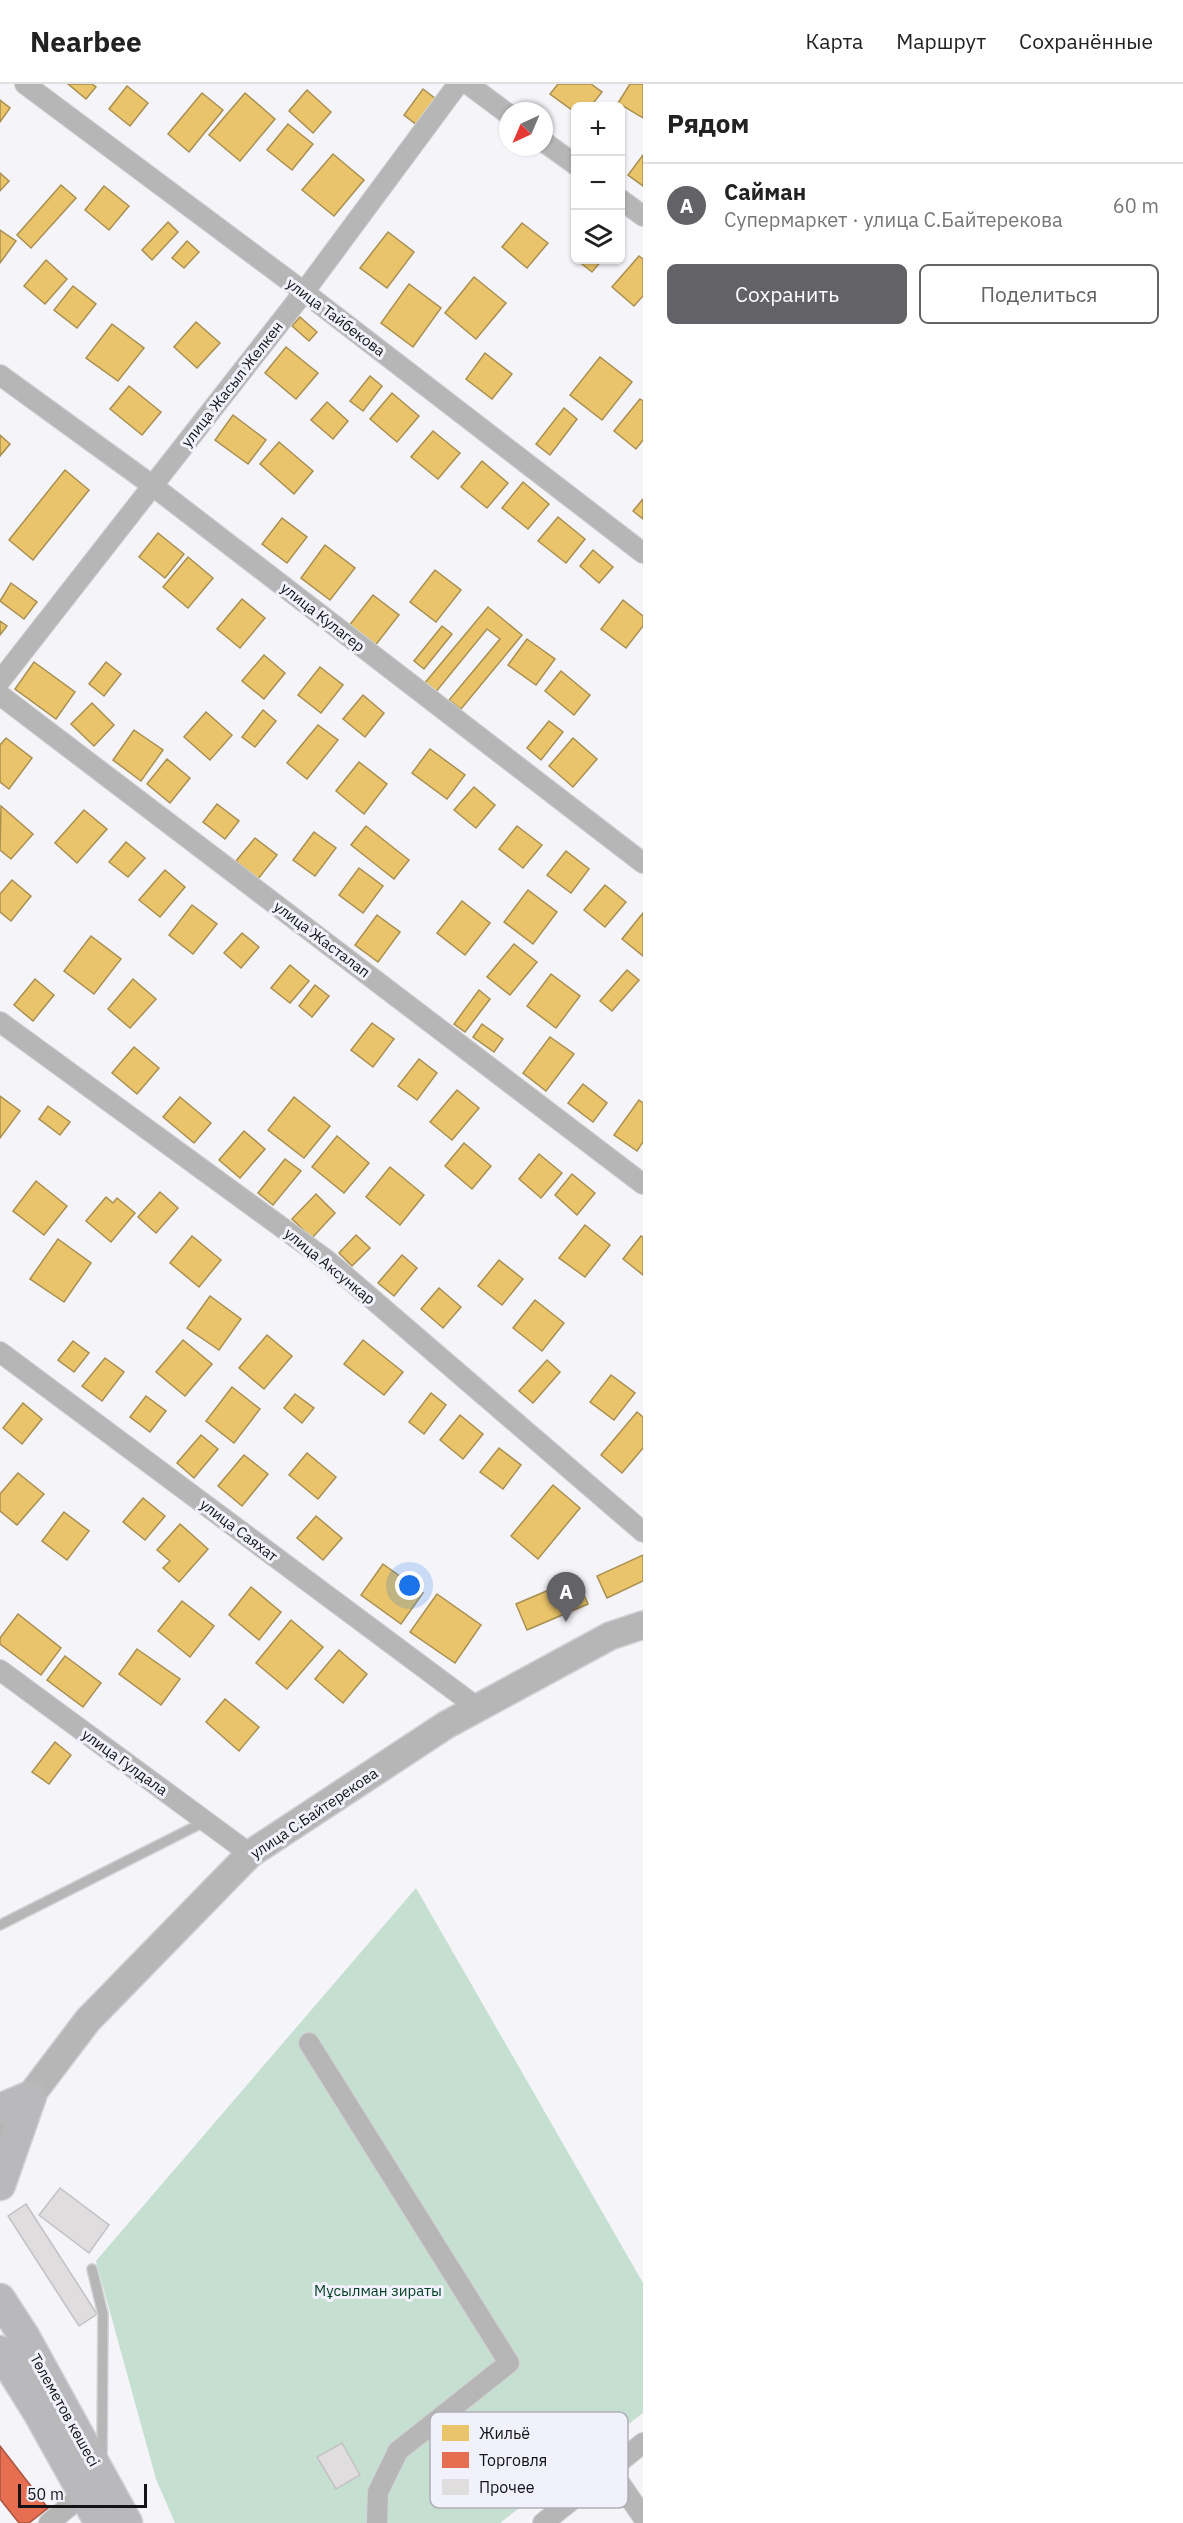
<!DOCTYPE html>
<html lang="ru">
<head>
<meta charset="utf-8">
<style>
	body { margin:0; font-family:"IBM Plex Sans",sans-serif; background:#f6f6f6; color:#222 }
	.controls { position:absolute; right:18px; top:18px; display:grid; overflow:hidden; border-radius:9px; box-shadow:0 2px 4px #0004 }
	.controls button { width:54px; height:54px; display:grid; place-items:center; padding:0; border:0; border-bottom:2px solid #e0e0e0; background:#fff; color:#222; font:30px sans-serif }
	.compass { position:absolute; left:499px; top:18px; width:54px; height:54px; border-radius:50%; background:#fff; box-shadow:0 2px 4px #0004; rotate:224deg }
	.scale { position:absolute; left:18px; bottom:15px; width:129px; box-sizing:border-box; padding-left:6px; border:3px solid #141418; border-top:0; font-size:16px; line-height:21px; white-space:nowrap; color:#141418; -webkit-text-stroke:4px #f1f1fc; paint-order:stroke }
	.you { position:absolute; left:410px; top:1502px; width:21px; height:21px; margin:-15px; border:4px solid #fff; border-radius:50%; background:#1a73e8; box-shadow:0 0 0 9px #1a73e833 }
	.badge { display:grid; place-items:center; width:39px; height:39px; border-radius:50%; background:#626267; color:#fff; font-size:20px; font-weight:700 }
	.pin { position:absolute; translate:-50% -50px; filter:drop-shadow(0 2px 3px #0008) }
	.pin::after { content:''; position:absolute; top:32px; width:21px; height:18px; background:inherit; clip-path:polygon(0 0,100% 0,50% 100%) }
	.list { margin:0; padding:0; list-style:none }
	h2 { display:flex; justify-content:space-between; align-items:center; height:78px; margin:0; padding:0 24px; font-size:26px }
	h2 small { font-size:20px; font-weight:400; color:#767676 }
	.list li { display:grid; grid-template-columns:39px 1fr auto; gap:18px; align-items:center; box-sizing:border-box; height:84px; padding:0 24px; border-top:2px solid #e0e0e0 }
	.list b { display:block; font-size:22px; white-space:nowrap }
	.list p { margin:0; font-size:20px; white-space:nowrap; color:#767676 }
	.list em { font-size:20px; font-style:normal; color:#767676 }
	.actions { display:flex; gap:12px; padding:18px 24px }
	.actions a { flex:1; padding:14px 0; border:2px solid #626267; border-radius:9px; text-align:center; font-size:21px; color:#626267 }
	.actions .main { background:#626267; color:#fff }
	.icon { flex:none; width:33px; height:33px; fill:none; stroke:currentColor; stroke-width:2; stroke-linecap:round; stroke-linejoin:round }
	.map { position:relative; flex:none; width:643px; height:2439px; overflow:hidden }
	header { display:flex; align-items:center; gap:36px; box-sizing:border-box; height:84px; padding:0 30px; background:#fff; border-bottom:2px solid #e0e0e0 }
	header strong { font-size:28px }
	nav { display:flex; gap:33px; margin-inline-start:auto; font-size:21px }
	main { display:flex }
	aside { flex:1; background:#fff }
	.map>svg:first-child { display:block }
	.green { fill:#c5dfd0 }
	.homes { fill:#e9c46a; stroke:#a98f51; stroke-width:1.5 }
	.shops { fill:#e76f51; stroke:#a85440; stroke-width:1.5 }
	.building { fill:#dfddde; stroke:#c4c1c4; stroke-width:1.5 }
	.lines { fill:none; stroke-linecap:round; stroke-linejoin:round }
	.service-casing { stroke:#d1d1d4; stroke-width:12 }
	.minor-casing { stroke:#d1d1d4; stroke-width:22 }
	.secondary-casing { stroke:#d1d1d4; stroke-width:30 }
	.primary-casing { stroke:#d1d1d4; stroke-width:33 }
	.service { stroke:#b7b6b6; stroke-width:9 }
	.minor { stroke:#b7b6b6; stroke-width:20 }
	.secondary { stroke:#b7b6b6; stroke-width:27 }
	.primary { stroke:#b9b8ba; stroke-width:30 }
	.labels { text-anchor:middle; dominant-baseline:central; stroke-width:6; stroke-linejoin:round; paint-order:stroke }
	.street-label { font-size:15px; fill:#141418; stroke:#f1f1fc }
	.park-label { font-size:15px; fill:#003f21; stroke:#f1f1fc }
	.key { fill:#f1f1fc; stroke:#afafb8; stroke-width:1.5 }
	.key-label { font-size:16px; fill:#141418 }
</style>
</head>
<body>
<header>
<strong>Nearbee</strong>
<nav><a>Карта</a><a>Маршрут</a><a>Сохранённые</a></nav>
</header>
<main>
<div class="map">
<svg width="643" height="2439" viewBox="0 0 643 2439">
	<rect width="100%" height="100%" fill="#f4f4f9"/>
	<path class="green" d="M416,1804L643,2199V2329L500,2439H175L156,2395L96,2177Z"/>
	<g class="homes">
		<path d="M68,0H92L96,3L86,15Z"/>
		<path d="M558,0H591L602,8L591,22H576V29L550,10Z"/>
		<path d="M630,0H643V34L618,19Z"/>
		<path d="M127,2L148,19L130,42L109,25Z"/>
		<path d="M423,5L445,22L426,48L404,31Z"/>
		<path d="M307,6L331,28L313,49L289,27Z"/>
		<path d="M202,9L223,26L189,68L168,50Z"/>
		<path d="M245,9L275,35L240,77L209,51Z"/>
		<path d="M0,16L10,24L0,38Z"/>
		<path d="M288,40L313,60L292,86L267,66Z"/>
		<path d="M333,70L364,96L334,132L302,106Z"/>
		<path d="M643,71V102L628,91Z"/>
		<path d="M0,89L9,97L0,107Z"/>
		<path d="M61,101L76,114L31,164L17,151Z"/>
		<path d="M104,102L129,122L109,146L85,126Z"/>
		<path d="M168,138L178,148L152,176L142,166Z"/>
		<path d="M522,139L548,159L527,184L502,163Z"/>
		<path d="M0,146L16,157L0,179Z"/>
		<path d="M388,148L414,168L387,204L360,184Z"/>
		<path d="M187,157L199,168L184,184L172,174Z"/>
		<path d="M639,172L643,175V212L634,222L612,203Z"/>
		<path d="M46,176L67,195L45,220L24,202Z"/>
		<path d="M577,176H602L592,188Z"/>
		<path d="M474,193L506,219L476,255L445,229Z"/>
		<path d="M409,200L441,224L413,263L381,239Z"/>
		<path d="M73,202L96,220L77,244L54,226Z"/>
		<path d="M300,233L317,248L309,257L292,242Z"/>
		<path d="M196,238L220,259L197,284L174,263Z"/>
		<path d="M112,240L144,264L118,297L86,274Z"/>
		<path d="M286,263L318,289L296,315L265,289Z"/>
		<path d="M485,269L512,290L492,315L466,295Z"/>
		<path d="M600,273L632,298L602,336L570,311Z"/>
		<path d="M370,292L382,302L363,327L350,317Z"/>
		<path d="M129,302L161,328L142,351L110,325Z"/>
		<path d="M392,309L419,332L397,358L370,335Z"/>
		<path d="M640,315L643,317V356L636,365L614,347Z"/>
		<path d="M327,318L348,337L333,355L311,336Z"/>
		<path d="M564,324L577,335L550,371L536,360Z"/>
		<path d="M233,331L266,356L248,380L215,356Z"/>
		<path d="M433,347L460,369L438,395L411,373Z"/>
		<path d="M0,351L10,360L0,372Z"/>
		<path d="M279,358L313,387L294,410L260,380Z"/>
		<path d="M482,377L508,399L487,424L461,403Z"/>
		<path d="M65,386L89,406L33,476L9,456Z"/>
		<path d="M523,398L549,420L528,445L502,424Z"/>
		<path d="M643,415V435L633,427Z"/>
		<path d="M558,433L585,455L566,479L538,457Z"/>
		<path d="M282,434L307,453L287,479L262,460Z"/>
		<path d="M158,449L184,470L165,494L139,473Z"/>
		<path d="M325,461L355,484L330,516L301,494Z"/>
		<path d="M593,466L613,483L599,499L580,482Z"/>
		<path d="M188,473L213,494L188,524L163,503Z"/>
		<path d="M435,486L461,506L436,538L410,518Z"/>
		<path d="M11,499L37,518L24,535L0,517Z"/>
		<path d="M373,511L399,531L374,563L348,543Z"/>
		<path d="M242,515L265,534L240,564L217,545Z"/>
		<path d="M623,516L643,532V542L626,564L601,545Z"/>
		<path d="M488,523L522,551L461,625L449,616L500,555L487,545L435,609L424,600Z"/>
		<path d="M0,537L7,542L0,551Z"/>
		<path d="M442,542L452,550L424,585L414,577Z"/>
		<path d="M527,555L555,575L536,601L508,581Z"/>
		<path d="M264,571L285,589L264,615L242,597Z"/>
		<path d="M34,578L75,608L56,635L15,605Z"/>
		<path d="M106,578L121,590L104,612L89,600Z"/>
		<path d="M320,583L343,601L321,629L298,611Z"/>
		<path d="M561,587L590,611L574,631L545,607Z"/>
		<path d="M363,611L384,629L365,653L343,635Z"/>
		<path d="M92,619L114,641L94,662L71,640Z"/>
		<path d="M263,626L276,637L255,663L242,653Z"/>
		<path d="M206,628L232,651L210,676L184,653Z"/>
		<path d="M549,637L563,648L541,676L527,664Z"/>
		<path d="M318,641L338,656L307,695L287,679Z"/>
		<path d="M134,646L163,666L141,697L113,676Z"/>
		<path d="M6,654L32,674L9,705L0,698V661Z"/>
		<path d="M573,654L597,675L573,703L549,682Z"/>
		<path d="M430,665L465,691L447,715L412,689Z"/>
		<path d="M167,675L190,694L170,719L147,700Z"/>
		<path d="M359,678L387,700L364,730L336,707Z"/>
		<path d="M474,703L495,721L476,744L454,726Z"/>
		<path d="M217,720L239,737L225,755L203,738Z"/>
		<path d="M1,722L33,750L11,775L0,766Z"/>
		<path d="M84,726L107,745L77,779L55,759Z"/>
		<path d="M366,742L409,776L394,795L351,761Z"/>
		<path d="M517,742L542,761L523,784L499,765Z"/>
		<path d="M314,748L336,764L315,792L293,776Z"/>
		<path d="M255,754L277,771L258,795L236,777Z"/>
		<path d="M126,758L145,774L128,793L109,778Z"/>
		<path d="M566,767L589,785L571,809L547,791Z"/>
		<path d="M359,784L383,802L363,829L339,811Z"/>
		<path d="M165,786L185,803L160,833L139,816Z"/>
		<path d="M12,796L31,812L11,837L0,828V810Z"/>
		<path d="M605,801L626,818L605,843L584,826Z"/>
		<path d="M528,806L557,828L533,860L504,838Z"/>
		<path d="M462,817L490,839L465,871L437,849Z"/>
		<path d="M192,821L217,840L193,870L169,851Z"/>
		<path d="M643,829V872L622,855Z"/>
		<path d="M377,831L400,848L378,878L355,861Z"/>
		<path d="M242,849L259,863L241,884L224,869Z"/>
		<path d="M91,852L121,875L94,910L64,887Z"/>
		<path d="M514,860L537,878L510,911L487,893Z"/>
		<path d="M290,881L309,897L290,919L271,904Z"/>
		<path d="M627,886L639,896L612,927L600,917Z"/>
		<path d="M551,890L580,912L556,944L527,922Z"/>
		<path d="M35,895L54,911L33,937L14,921Z"/>
		<path d="M133,895L156,915L130,944L108,925Z"/>
		<path d="M315,901L329,912L312,933L299,922Z"/>
		<path d="M479,906L490,915L465,948L454,940Z"/>
		<path d="M372,939L394,955L373,983L351,966Z"/>
		<path d="M482,940L503,955L494,968L473,953Z"/>
		<path d="M550,953L574,970L546,1007L523,989Z"/>
		<path d="M134,963L159,984L137,1010L112,989Z"/>
		<path d="M419,975L437,989L417,1016L398,1002Z"/>
		<path d="M583,1000L607,1019L593,1038L568,1019Z"/>
		<path d="M457,1006L479,1024L452,1056L430,1038Z"/>
		<path d="M0,1012L20,1027L0,1054Z"/>
		<path d="M180,1013L211,1039L194,1059L163,1033Z"/>
		<path d="M294,1013L330,1042L304,1074L268,1046Z"/>
		<path d="M639,1016L643,1019V1058L637,1067L614,1051Z"/>
		<path d="M48,1022L70,1038L60,1051L39,1035Z"/>
		<path d="M244,1047L265,1065L240,1094L219,1076Z"/>
		<path d="M337,1052L369,1079L344,1109L312,1083Z"/>
		<path d="M464,1059L491,1082L472,1105L445,1082Z"/>
		<path d="M539,1070L562,1089L541,1114L519,1095Z"/>
		<path d="M285,1075L301,1087L273,1121L258,1109Z"/>
		<path d="M390,1083L424,1111L400,1141L366,1113Z"/>
		<path d="M572,1090L595,1109L577,1131L555,1111Z"/>
		<path d="M36,1097L67,1122L44,1151L13,1127Z"/>
		<path d="M160,1108L178,1124L156,1149L138,1133Z"/>
		<path d="M316,1110L335,1129L312,1154L292,1135Z"/>
		<path d="M106,1113L113,1119L117,1114L135,1129L111,1158L86,1137Z"/>
		<path d="M585,1141L610,1161L585,1193L559,1174Z"/>
		<path d="M356,1151L370,1164L352,1182L339,1169Z"/>
		<path d="M192,1152L221,1176L199,1203L170,1179Z"/>
		<path d="M641,1152L643,1153V1191L623,1175Z"/>
		<path d="M58,1155L91,1179L64,1218L30,1195Z"/>
		<path d="M402,1171L417,1184L394,1212L378,1199Z"/>
		<path d="M499,1176L523,1195L502,1221L478,1202Z"/>
		<path d="M439,1204L461,1223L443,1244L421,1225Z"/>
		<path d="M210,1212L241,1235L219,1266L187,1244Z"/>
		<path d="M535,1216L564,1239L542,1267L513,1244Z"/>
		<path d="M267,1251L292,1272L264,1305L239,1284Z"/>
		<path d="M183,1256L212,1280L185,1312L156,1288Z"/>
		<path d="M363,1256L403,1288L384,1311L344,1280Z"/>
		<path d="M73,1257L89,1269L74,1288L58,1276Z"/>
		<path d="M105,1274L124,1288L102,1317L82,1302Z"/>
		<path d="M547,1276L560,1288L533,1319L519,1307Z"/>
		<path d="M611,1291L635,1309L614,1336L590,1318Z"/>
		<path d="M232,1303L260,1325L234,1359L206,1337Z"/>
		<path d="M431,1309L446,1321L424,1350L409,1338Z"/>
		<path d="M295,1310L314,1324L302,1339L284,1324Z"/>
		<path d="M146,1312L166,1327L150,1348L130,1333Z"/>
		<path d="M23,1319L42,1335L22,1360L3,1344Z"/>
		<path d="M637,1328L643,1333V1364L622,1389L601,1371Z"/>
		<path d="M460,1331L483,1350L463,1375L440,1356Z"/>
		<path d="M201,1351L218,1365L194,1394L177,1379Z"/>
		<path d="M499,1364L521,1381L503,1405L480,1388Z"/>
		<path d="M307,1369L336,1393L318,1415L289,1391Z"/>
		<path d="M244,1371L268,1390L242,1422L218,1402Z"/>
		<path d="M18,1389L44,1410L17,1441L0,1427V1410Z"/>
		<path d="M553,1401L580,1424L538,1475L511,1452Z"/>
		<path d="M143,1414L165,1432L145,1456L123,1438Z"/>
		<path d="M64,1428L89,1447L67,1476L42,1457Z"/>
		<path d="M316,1432L342,1454L323,1476L297,1454Z"/>
		<path d="M180,1440L208,1465L179,1498L163,1484L170,1477L157,1466Z"/>
		<path d="M643,1471V1497L607,1514L597,1492Z"/>
		<path d="M383,1480L423,1509L401,1540L361,1511Z"/>
		<path d="M577,1494L588,1520L527,1546L516,1520Z"/>
		<path d="M251,1503L281,1528L259,1556L229,1531Z"/>
		<path d="M437,1510L481,1541L455,1579L410,1548Z"/>
		<path d="M182,1517L214,1542L190,1573L158,1547Z"/>
		<path d="M18,1530L61,1564L41,1591L0,1560V1554Z"/>
		<path d="M291,1536L323,1563L287,1605L256,1579Z"/>
		<path d="M137,1565L180,1595L161,1621L119,1590Z"/>
		<path d="M339,1566L367,1590L343,1619L315,1595Z"/>
		<path d="M65,1572L101,1599L83,1623L47,1596Z"/>
		<path d="M225,1615L259,1643L239,1667L206,1638Z"/>
		<path d="M55,1658L71,1671L49,1700L32,1688Z"/>
	</g>
	<path class="shops" d="M0,2362L48,2424L29,2439H19L0,2415Z"/>
	<g class="building">
		<path d="M60,2104L109,2141L89,2169L39,2131Z"/>
		<path d="M26,2120L97,2230L79,2242L8,2132Z"/>
		<path d="M342,2359L360,2391L336,2405L317,2373Z"/>
	</g>
	<g class="lines">
		<g class="service-casing">
			<g id="service">
				<path d="M0,1841L206,1737"/>
				<path d="M92,2185L103,2230L102,2372"/>
			</g>
		</g>
		<g class="minor-casing">
			<g id="minor">
				<path d="M25,0L304,208L643,469"/>
				<path d="M468,0L508,30"/>
				<path d="M544,58L576,81"/>
				<path d="M620,115L643,132"/>
				<path d="M0,291L153,402L643,779"/>
				<path d="M0,597L304,208L458,0"/>
				<path d="M0,611L643,1100"/>
				<path d="M0,938L328,1177L643,1448"/>
				<path d="M0,1268L478,1624"/>
				<path d="M0,1586L250,1770"/>
				<path d="M309,1959L509,2279L398,2367L378,2408L377,2439"/>
				<path d="M610,2385L643,2433"/>
				<path d="M49,2439L84,2410"/>
				<path d="M543,2439L643,2359"/>
			</g>
		</g>
		<g class="secondary-casing">
			<path id="secondary" d="M0,2052L88,1936L250,1770L446,1641L610,1552L643,1541"/>
		</g>
		<g class="primary-casing">
			<g id="primary">
				<path d="M0,2025L31,2012"/>
				<path d="M0,2101L31,2012"/>
				<path d="M0,2215L24,2252L127,2439"/>
				<path d="M0,2267L38,2328L100,2439"/>
			</g>
		</g>
		<use href="#service" class="service"/>
		<use href="#minor" class="minor"/>
		<use href="#secondary" class="secondary"/>
		<use href="#primary" class="primary"/>
	</g>
	<g class="labels">
		<g class="street-label">
			<text transform="translate(336 233) rotate(37)">улица Тайбекова</text>
			<text transform="translate(232 300) rotate(-52)">улица Жасыл Желкен</text>
			<text transform="translate(323 533) rotate(38)">улица Кулагер</text>
			<text transform="translate(322 855) rotate(37)">улица Жасталап</text>
			<text transform="translate(330 1182) rotate(39)">улица Аксункар</text>
			<text transform="translate(239 1446) rotate(37)">улица Саяхат</text>
			<text transform="translate(125 1678) rotate(36)">улица Гулдала</text>
			<text transform="translate(314 1729) rotate(-34)">улица С.Байтерекова</text>
			<text transform="translate(65 2326) rotate(61)">Төлеметов көшесі</text>
		</g>
		<g class="park-label">
			<text x="378" y="2206">Мұсылман зираты</text>
		</g>
	</g>
	<rect x="430" y="2328" width="198" height="96" rx="9" class="key"/>
	<rect x="442" y="2341" width="27" height="16" fill="#e9c46a"/>
	<rect x="442" y="2368" width="27" height="16" fill="#e76f51"/>
	<rect x="442" y="2395" width="27" height="16" fill="#dfddde"/>
	<g class="key-label">
		<text x="479" y="2355">Жильё</text>
		<text x="479" y="2382">Торговля</text>
		<text x="479" y="2409">Прочее</text>
	</g>
</svg>
<div class="controls">
<button>+</button>
<button>−</button>
<button><svg class="icon" aria-label="layers" viewBox="0 0 24 24"><path d="M12 4l9 5-9 5-9-5zM3 14l9 5 9-5"/></svg></button>
</div>
<svg class="compass" viewBox="-18 -18 36 36"><path d="M0-13l5 13h-10z" fill="#e53935"/><path d="M0 13l5-13h-10z" fill="#767676"/></svg>
<div class="scale">50 m</div>
<div class="you"></div>
<div class="pin badge" style="left:566px;top:1538px">A</div>
</div>
<aside>
<h2>Рядом<small></small></h2>
<ul class="list">
<li><span class="badge">A</span><div><b>Сайман</b><p>Супермаркет · улица С.Байтерекова</p></div><em>60 m</em></li>
</ul>
<div class="actions"><a class="main">Сохранить</a><a>Поделиться</a></div>
</aside>
</main>
</body>
</html>
